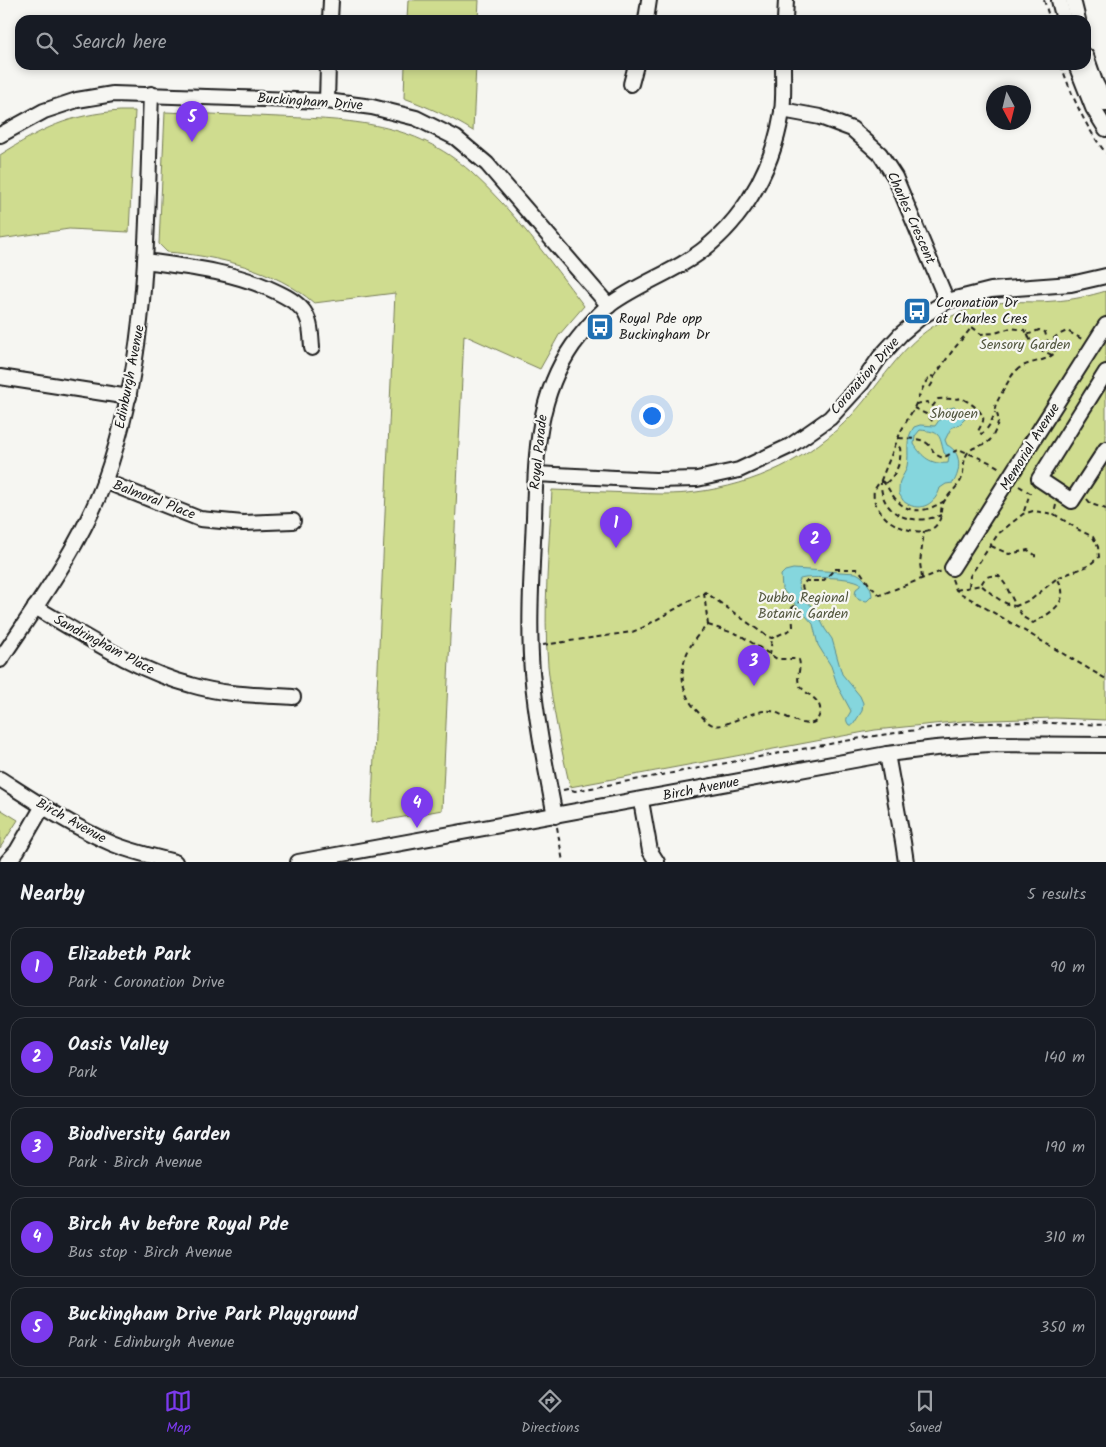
<!DOCTYPE html>
<html lang="en">
<head>
<meta charset="utf-8">
<style>
	body { margin:0; font-family:Kalam,sans-serif; background:#20242c; color:#f1f3f6 }
	.compass { position:absolute; left:986px; top:85px; width:45px; height:45px; border-radius:50%; background:#171b24; box-shadow:0 2px 8px #0003; rotate:173deg }
	.you { position:absolute; left:651px; top:415px; width:18px; height:18px; margin:-12px; border:4px solid #fff; border-radius:50%; background:#1a73e8; box-shadow:0 0 0 8px #1a73e833 }
	.badge { display:grid; place-items:center; width:32px; height:32px; border-radius:50%; background:#7c3aed; color:#fff; font-size:16px; font-weight:700 }
	.pin { position:absolute; translate:-50% -41px; filter:drop-shadow(0 1px 2px #0008) }
	.pin::after { content:''; position:absolute; top:26px; width:18px; height:15px; background:inherit; clip-path:polygon(0 0,100% 0,50% 100%) }
	.list { margin:0; padding:0; list-style:none }
	h2 { display:flex; justify-content:space-between; align-items:center; height:65px; margin:0; padding:0 20px; font-size:21px }
	h2 small { font-size:16px; font-weight:400; color:#9ea1a6 }
	.list li { display:grid; grid-template-columns:32px 1fr auto; gap:15px; align-items:center; box-sizing:border-box; height:80px; margin:0 10px 10px; padding:0 10px; border:1px solid #363941; border-radius:15px }
	.list b { display:block; font-size:19px; white-space:nowrap }
	.list p { margin:0; font-size:16px; white-space:nowrap; color:#9ea1a6 }
	.list em { font-size:16px; font-style:normal; color:#9ea1a6 }
	.icon { flex:none; width:28px; height:28px; fill:none; stroke:currentColor; stroke-width:2; stroke-linecap:round; stroke-linejoin:round }
	.map { position:relative; flex:none; width:1106px; height:862px; overflow:hidden }
	.search { position:absolute; background:#171b24; box-shadow:0 2px 8px #0003; left:15px; right:15px; top:15px; height:55px; display:flex; align-items:center; gap:12px; box-sizing:border-box; padding:0 18px; border-radius:15px; color:#9ea1a6; font-size:19px }
	.sheet { height:515px; background:#171b24 }
	nav { display:flex; justify-content:space-around; align-items:center; box-sizing:border-box; height:70px; border-top:1px solid #363941; background:#171b24; font-size:14px; color:#9ea1a6 }
	nav a { display:grid; justify-items:center; gap:2px }
	nav .on { color:#7c3aed }
	.map>svg:first-child { display:block }
	.green { fill:#cfdc8f; stroke:#767c56 }
	.water { fill:#85d6dd; stroke:#5b8c90; fill-rule:evenodd }
	.lines { fill:none; stroke-linecap:round; stroke-linejoin:round }
	.minor-casing { stroke:#1c1c1c; stroke-width:18 }
	.path { stroke:#1c1c1c; stroke-width:2; stroke-dasharray:5 4; stroke-linecap:butt }
	.minor { stroke:#f6f6f2; stroke-width:14 }
	.labels { text-anchor:middle; dominant-baseline:central; stroke-width:4.5; stroke-linejoin:round; paint-order:stroke }
	.street-label { font-size:14px; fill:#1c1c1c; stroke:#f6f6f2 }
	.poi-label { font-size:14px; fill:#1c1c1c; stroke:#f6f6f2; text-anchor:start }
	.park-label { font-size:14px; fill:#52563e; stroke:#f6f6f2 }
</style>
</head>
<body>
<div class="map">
<svg width="1106" height="862" viewBox="0 0 1106 862">
	<rect width="100%" height="100%" fill="#f6f6f2"/>
	<filter id="ink" filterUnits="userSpaceOnUse"><feTurbulence type="fractalNoise" baseFrequency=".02" numOctaves="2"/><feDisplacementMap in="SourceGraphic" scale="10" xChannelSelector="R" yChannelSelector="G"/><feConvolveMatrix kernelMatrix="1 2 1 2 8 2 1 2 1" color-interpolation-filters="sRGB"/></filter>
	<g filter="url(#ink)">
		<g class="green">
			<path d="M408,0H479L478,20H407Z"/>
			<path d="M405,65H476L473,131C451,117 428,107 404,98Z"/>
			<path d="M120,111H135L129,232L69,229L0,239V155C43,128 68,115 120,111Z"/>
			<path d="M165,112C203,114 241,115 279,117C350,120 414,121 471,172C514,211 549,260 584,306L559,335L540,369L464,335L442,810L371,823L395,293L314,303C275,269 217,256 167,252L159,244Z"/>
			<path d="M1106,291V720L1055,718L963,721L875,730L570,787C561,747 552,707 548,666C543,608 549,549 552,490C579,491 605,492 632,493C653,494 675,495 696,492C754,485 812,458 852,415C886,378 903,339 950,317C968,308 989,303 1009,302C1024,301 1039,303 1054,301C1072,300 1089,296 1106,291Z"/>
			<path d="M0,809L18,820L0,848Z"/>
		</g>
		<g class="water">
			<path d="M954,407L961,411L966,418L960,424L951,428L945,440L947,445C962,452 961,471 953,483L946,484L940,488C936,503 921,513 906,503C903,502 901,496 899,494C899,490 899,485 900,481C902,476 906,472 907,466C910,451 904,441 914,427L920,425L935,426L947,409ZM920,430C941,432 939,434 944,453L949,457L948,463C931,465 922,457 914,444L915,436Z"/>
			<path d="M793,569L856,573C864,576 872,588 872,596L867,601L859,600L855,595L856,589L860,586V583C852,577 817,577 805,578L800,579L798,584L803,598L815,609L825,629L832,639L842,674L860,696L863,703L862,711L853,725H849C844,719 848,717 851,711L850,709L838,687L831,666L818,645L813,624L782,589L781,575L785,571Z"/>
		</g>
		<g class="lines">
			<g class="minor-casing">
				<g id="minor">
					<path d="M1059,0L1064,20"/>
					<path d="M1073,0L1078,20"/>
					<path d="M330,20L331,0"/>
					<path d="M646,20L649,0"/>
					<path d="M785,20L786,0"/>
					<path d="M1086,56L1095,82L1106,104"/>
					<path d="M1076,65L1093,108L1106,129"/>
					<path d="M631,84L636,65"/>
					<path d="M327,101L328,65"/>
					<path d="M782,110L820,117L852,129L880,154L895,177L947,301"/>
					<path d="M0,135L44,111L77,100L113,94L327,101L372,107L416,118L456,138L487,164L609,306"/>
					<path d="M145,261C187,267 229,271 268,288C279,293 293,299 301,308C311,318 311,334 312,348"/>
					<path d="M1106,372L1039,479L1072,501L1106,449"/>
					<path d="M0,377L129,397"/>
					<path d="M536,474L655,480L697,479L739,470L790,446L830,418L862,383L880,357L901,334L921,317L947,301L991,290L1071,284L1106,276"/>
					<path d="M104,481L200,519L243,523L293,521"/>
					<path d="M952,568L1106,325"/>
					<path d="M35,607C85,636 135,670 191,685C224,695 259,695 293,697"/>
					<path d="M0,660C38,603 81,545 105,480C150,356 146,224 151,94"/>
					<path d="M887,754L903,842L906,862"/>
					<path d="M0,779C36,802 73,827 113,844C133,852 154,857 175,862"/>
					<path d="M641,801L650,851L657,862"/>
					<path d="M555,816C546,769 536,720 532,672C528,621 532,569 534,518C536,457 536,398 573,345C583,332 597,314 611,304C633,288 658,278 682,264C737,232 772,175 782,112C784,97 783,80 783,65"/>
					<path d="M7,862L17,851L43,806"/>
					<path d="M298,862L887,754L936,748L989,744L1106,745"/>
				</g>
			</g>
			<g class="path">
				<path d="M1044,0L1050,20"/>
				<path d="M1061,65C1072,96 1085,127 1106,153"/>
				<path d="M1027,335L1039,330L1045,332L1048,343"/>
				<path d="M934,377L953,350L972,327L981,334L995,333L1011,328L1025,330L1034,347L1052,355"/>
				<path d="M930,387L933,382L934,377L931,376L925,383L914,408L901,431L881,480L874,490C872,502 879,512 888,520C900,529 930,540 939,521C942,517 940,511 942,506C945,497 955,490 960,482C965,474 962,465 966,456C970,445 983,448 990,440C994,435 999,424 998,418C998,413 993,411 996,404C1000,396 1006,385 1011,377C1023,358 1041,366 1056,352L1048,343L1058,335L1067,331L1084,340"/>
				<path d="M916,404L927,402L930,406H933L938,399C946,398 953,400 961,398C968,401 986,413 983,421C982,425 979,428 978,432L982,434C989,428 992,421 995,412"/>
				<path d="M914,408L926,414L935,424"/>
				<path d="M899,438C908,439 920,437 928,444C935,450 930,453 943,458L959,449C973,456 988,460 1001,469"/>
				<path d="M881,480C879,515 912,527 941,515"/>
				<path d="M882,481C887,485 889,491 894,497C908,516 927,512 944,501"/>
				<path d="M886,483C896,475 902,461 900,448L896,443"/>
				<path d="M1019,486L1030,493L1023,514"/>
				<path d="M1087,499L1091,504L1106,509"/>
				<path d="M1056,505L1054,514L1079,530L1093,537L1098,547L1099,557L1088,566L1057,578"/>
				<path d="M991,546L1009,554L1028,550L1035,555V560"/>
				<path d="M922,578L920,563L924,531"/>
				<path d="M952,579L956,590L962,594L1106,679"/>
				<path d="M969,587L970,576L998,534L1023,514L1033,511L1054,514"/>
				<path d="M956,590L981,585C991,593 1003,605 1016,606L1023,617L1033,623C1052,612 1072,602 1057,578L1032,599L1016,606L1005,584L999,576C989,575 985,576 981,585"/>
				<path d="M704,593L708,625"/>
				<path d="M708,625L740,635L777,659H795L799,660C802,668 795,677 800,686C807,696 825,700 819,716C812,735 783,713 771,711C751,709 725,729 713,725C707,723 702,716 698,712C672,685 681,648 708,625Z"/>
				<path d="M543,645L632,632L642,628L705,592L768,637L772,638L792,629L793,627L792,608L807,595L803,590L802,585L806,581H823L835,569H857L860,571L871,587L880,595L942,571"/>
				<path d="M770,655L772,638"/>
				<path d="M563,790L568,789L575,791L867,737L958,724L1026,722L1106,725"/>
				<path d="M557,827L563,862"/>
			</g>
			<use href="#minor" class="minor"/>
		</g>
	</g>
	<defs>
		<g id="bus-square" transform="scale(1.4375)"><rect x="-9" y="-9" width="18" height="18" rx="4" fill="#1f6fb2" stroke="#f6f6f2"/><path d="M-5-6H5V4H4V6H2V4H-2V6H-4V4H-5ZM-3.5-4V0h7V-4ZM-3.5 1.2v1.5H-2V1.2ZM2 1.2v1.5H3.5V1.2Z" fill="#fff"/></g>
	</defs>
	<g fill-rule="evenodd">
		<use href="#bus-square" x="917" y="311"/>
		<use href="#bus-square" x="600" y="327"/>
	</g>
	<g class="labels">
		<g class="street-label">
			<text transform="translate(310 102) rotate(4)">Buckingham Drive</text>
			<text transform="translate(911 218) rotate(66)">Charles Crescent</text>
			<text transform="translate(865 376) rotate(-49)">Coronation Drive</text>
			<text transform="translate(130 377) rotate(-79)">Edinburgh Avenue</text>
			<text transform="translate(1030 447) rotate(-58)">Memorial Avenue</text>
			<text transform="translate(539 452) rotate(-84)">Royal Parade</text>
			<text transform="translate(154 500) rotate(21)">Balmoral Place</text>
			<text transform="translate(104 645) rotate(28)">Sandringham Place</text>
			<text transform="translate(701 789) rotate(-11)">Birch Avenue</text>
			<text transform="translate(71 821) rotate(29)">Birch Avenue</text>
		</g>
		<g class="poi-label">
			<text x="936" y="303">Coronation Dr<tspan x="936" dy="16">at Charles Cres</tspan></text>
			<text x="619" y="319">Royal Pde opp<tspan x="619" dy="16">Buckingham Dr</tspan></text>
		</g>
		<g class="park-label">
			<text x="1025" y="345">Sensory Garden</text>
			<text x="954" y="414">Shoyoen</text>
			<text x="803" y="598">Dubbo Regional<tspan x="803" dy="16">Botanic Garden</tspan></text>
		</g>
	</g>
</svg>
<svg class="compass" viewBox="-18 -18 36 36"><path d="M0-13l5 13h-10z" fill="#e53935"/><path d="M0 13l5-13h-10z" fill="#9ea1a6"/></svg>
<div class="you"></div>
<div class="pin badge" style="left:616px;top:548px">1</div>
<div class="pin badge" style="left:815px;top:564px">2</div>
<div class="pin badge" style="left:754px;top:686px">3</div>
<div class="pin badge" style="left:417px;top:828px">4</div>
<div class="pin badge" style="left:192px;top:142px">5</div>
<div class="search"><svg class="icon" aria-label="search" viewBox="0 0 24 24"><circle cx="10" cy="10" r="6"/><path d="M15 15l6 6"/></svg>Search here</div>
</div>
<section class="sheet">
<h2>Nearby<small>5 results</small></h2>
<ul class="list">
<li><span class="badge">1</span><div><b>Elizabeth Park</b><p>Park · Coronation Drive</p></div><em>90 m</em></li>
<li><span class="badge">2</span><div><b>Oasis Valley</b><p>Park</p></div><em>140 m</em></li>
<li><span class="badge">3</span><div><b>Biodiversity Garden</b><p>Park · Birch Avenue</p></div><em>190 m</em></li>
<li><span class="badge">4</span><div><b>Birch Av before Royal Pde</b><p>Bus stop · Birch Avenue</p></div><em>310 m</em></li>
<li><span class="badge">5</span><div><b>Buckingham Drive Park Playground</b><p>Park · Edinburgh Avenue</p></div><em>350 m</em></li>
</ul>
</section>
<nav>
<a class="on"><svg class="icon" aria-label="map" viewBox="0 0 24 24"><path d="M3 6l6-2 6 2 6-2v14l-6 2-6-2-6 2zM9 4v14M15 6v14"/></svg>Map</a>
<a><svg class="icon" aria-label="directions" viewBox="0 0 24 24"><path d="M12 3l9 9-9 9-9-9zM9 14v-3h6M13 9l2 2-2 2"/></svg>Directions</a>
<a><svg class="icon" aria-label="saved" viewBox="0 0 24 24"><path d="M7 4h10v16l-5-4-5 4z"/></svg>Saved</a>
</nav>
</body>
</html>
